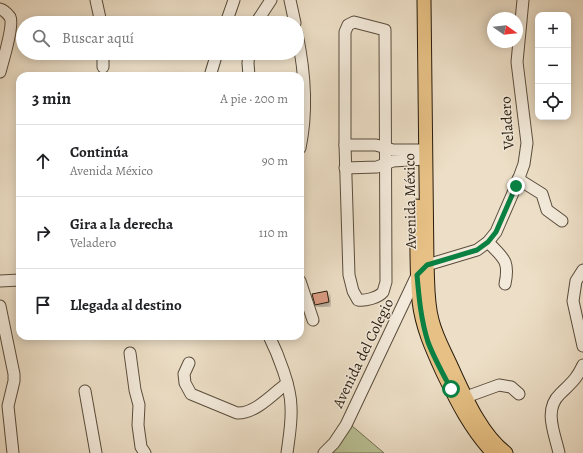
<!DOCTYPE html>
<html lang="es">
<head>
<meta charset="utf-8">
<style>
	body { margin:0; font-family:Alegreya,serif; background:#f6f6f6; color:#202124 }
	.controls { position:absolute; right:12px; top:12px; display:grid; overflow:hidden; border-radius:8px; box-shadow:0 2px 10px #0003 }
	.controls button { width:36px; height:36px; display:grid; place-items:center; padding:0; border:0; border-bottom:1px solid #e0e0e0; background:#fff; color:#202124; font:20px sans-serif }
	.compass { position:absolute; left:487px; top:12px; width:36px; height:36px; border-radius:50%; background:#fff; box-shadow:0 2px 10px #0003; rotate:104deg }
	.stop { position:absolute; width:12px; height:12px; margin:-9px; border:3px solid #0b8043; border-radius:50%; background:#fff }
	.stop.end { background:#0b8043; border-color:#fff; box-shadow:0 1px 4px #0008 }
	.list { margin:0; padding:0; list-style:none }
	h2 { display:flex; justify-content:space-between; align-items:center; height:52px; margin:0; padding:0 16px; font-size:17px }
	h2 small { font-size:13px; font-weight:400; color:#757577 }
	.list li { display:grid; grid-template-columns:26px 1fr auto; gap:12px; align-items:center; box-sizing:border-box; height:72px; padding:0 16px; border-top:1px solid #e0e0e0 }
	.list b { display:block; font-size:15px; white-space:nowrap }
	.list p { margin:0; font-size:13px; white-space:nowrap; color:#757577 }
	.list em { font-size:13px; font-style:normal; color:#757577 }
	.icon { flex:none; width:22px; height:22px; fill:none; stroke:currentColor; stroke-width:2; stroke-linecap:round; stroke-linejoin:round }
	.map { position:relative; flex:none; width:583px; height:453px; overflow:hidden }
	.search { position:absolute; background:#fff; box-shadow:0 2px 10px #0003; left:16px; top:16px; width:288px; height:44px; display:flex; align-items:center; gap:10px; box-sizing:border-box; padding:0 14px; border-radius:22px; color:#757577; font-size:15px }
	.panel { position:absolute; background:#fff; box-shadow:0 2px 10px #0003; left:16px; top:72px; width:288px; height:268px; border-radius:12px }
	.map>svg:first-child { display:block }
	.green { fill:#b9c195; stroke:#706e51 }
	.building { fill:#da9b83; stroke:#281c0d; filter:url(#shadow) }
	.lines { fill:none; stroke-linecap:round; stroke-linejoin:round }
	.minor-casing { stroke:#594d3c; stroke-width:13 }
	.major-casing { stroke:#281c0d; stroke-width:15 }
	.minor { stroke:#f3eadb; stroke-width:11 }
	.major { stroke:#e6c084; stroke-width:13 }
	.route { stroke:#0b8043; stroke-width:5 }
	.labels { text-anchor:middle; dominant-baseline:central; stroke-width:3; stroke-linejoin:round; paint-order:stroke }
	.street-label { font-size:15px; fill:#281c0d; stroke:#f3eadb }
</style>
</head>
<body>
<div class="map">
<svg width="583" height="453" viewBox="0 0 583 453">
	<defs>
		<filter id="shadow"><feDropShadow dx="2.5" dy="4" stdDeviation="2" flood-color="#0004"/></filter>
	</defs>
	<rect width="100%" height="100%" fill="#eddfc7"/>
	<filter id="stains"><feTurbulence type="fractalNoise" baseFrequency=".005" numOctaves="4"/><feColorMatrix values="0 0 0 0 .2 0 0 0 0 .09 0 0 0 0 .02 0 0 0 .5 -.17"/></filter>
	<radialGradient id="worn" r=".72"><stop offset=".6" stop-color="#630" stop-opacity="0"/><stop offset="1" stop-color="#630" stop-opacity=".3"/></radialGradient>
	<path class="green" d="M351,425L384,453H328Z"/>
	<path class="building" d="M327,291L329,302L315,305L312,294Z"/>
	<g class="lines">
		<g class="minor-casing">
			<g id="minor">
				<path d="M96,0L101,23"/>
				<path d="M290,0L295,23"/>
				<path d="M0,9C4,10 7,13 10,17C14,25 3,61 0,72"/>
				<path d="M354,22L385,30L386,282C385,285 384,289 383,292C378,298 365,301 358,300L353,291L349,275L345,145V32L348,25Z"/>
				<path d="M226,23L234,0"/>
				<path d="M256,23L271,0"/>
				<path d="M297,34C305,72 308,110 300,148"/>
				<path d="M249,53L248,63L249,76"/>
				<path d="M103,67V53"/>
				<path d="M210,76L217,53"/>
				<path d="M345,145H376L393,150H425"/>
				<path d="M345,168L377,167L393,161L425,159"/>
				<path d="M518,179L542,194L547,210L562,221"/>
				<path d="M488,242C503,258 510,260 505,284"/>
				<path d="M583,270L576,281L573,301L583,346"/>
				<path d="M0,281L20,280"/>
				<path d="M300,281L313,320"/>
				<path d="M0,306L14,374V381L8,406L13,453"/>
				<path d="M269,336C278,354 291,387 291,407C292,422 289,438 287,453"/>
				<path d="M130,353L135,390L139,405L138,425L141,447L145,453"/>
				<path d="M189,363L184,374L185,383L191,394L237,413C255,414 273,394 287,383"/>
				<path d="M85,391L96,453"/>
				<path d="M466,397L499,385L511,387L519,394"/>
				<path d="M324,453L334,443L346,425L417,275L427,265L477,250L488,242L496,232L516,186L524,164L527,143L517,62L523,0"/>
				<path d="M559,453C555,434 543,410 560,394C571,383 576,380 583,365"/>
			</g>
		</g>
		<g class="major-casing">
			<g id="major">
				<path d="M424,0L427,265C428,283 427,302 432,320C436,337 445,352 452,368C465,396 481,434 506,453"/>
				<path d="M417,206C417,237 416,269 419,301C422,327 432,349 443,373C457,402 471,430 493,453"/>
			</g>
		</g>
		<use href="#minor" class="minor"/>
		<use href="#major" class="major"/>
	</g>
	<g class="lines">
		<path class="route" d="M451,389C443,374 434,358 428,342C421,320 419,298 417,275L427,265L477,250L488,242L496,232L516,186"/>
	</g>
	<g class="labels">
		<g class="street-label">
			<text transform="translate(507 123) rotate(-94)">Veladero</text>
			<text transform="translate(410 201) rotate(-91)">Avenida México</text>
			<text transform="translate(363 353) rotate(-64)">Avenida del Colegio</text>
		</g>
	</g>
	<rect width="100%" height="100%" filter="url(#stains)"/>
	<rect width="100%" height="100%" fill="url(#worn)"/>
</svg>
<div class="controls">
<button>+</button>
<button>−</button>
<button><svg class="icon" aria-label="locate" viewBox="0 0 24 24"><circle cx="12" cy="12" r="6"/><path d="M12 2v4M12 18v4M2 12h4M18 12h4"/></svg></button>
</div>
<svg class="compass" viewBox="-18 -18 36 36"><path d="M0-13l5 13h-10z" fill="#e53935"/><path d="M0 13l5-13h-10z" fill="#757577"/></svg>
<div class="stop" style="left:451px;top:389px"></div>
<div class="stop end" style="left:516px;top:186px"></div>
<div class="search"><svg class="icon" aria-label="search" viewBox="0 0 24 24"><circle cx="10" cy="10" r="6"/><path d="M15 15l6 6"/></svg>Buscar aquí</div>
<section class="panel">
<h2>3 min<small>A pie · 200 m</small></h2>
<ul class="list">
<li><svg class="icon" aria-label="ahead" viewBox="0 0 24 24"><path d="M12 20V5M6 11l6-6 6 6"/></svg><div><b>Continúa</b><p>Avenida México</p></div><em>90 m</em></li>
<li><svg class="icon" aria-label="right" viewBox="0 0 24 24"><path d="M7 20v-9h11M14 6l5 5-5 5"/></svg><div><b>Gira a la derecha</b><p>Veladero</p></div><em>110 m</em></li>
<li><svg class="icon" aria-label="arrive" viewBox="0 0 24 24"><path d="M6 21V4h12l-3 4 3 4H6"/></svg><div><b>Llegada al destino</b></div></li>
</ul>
</section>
</div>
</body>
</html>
